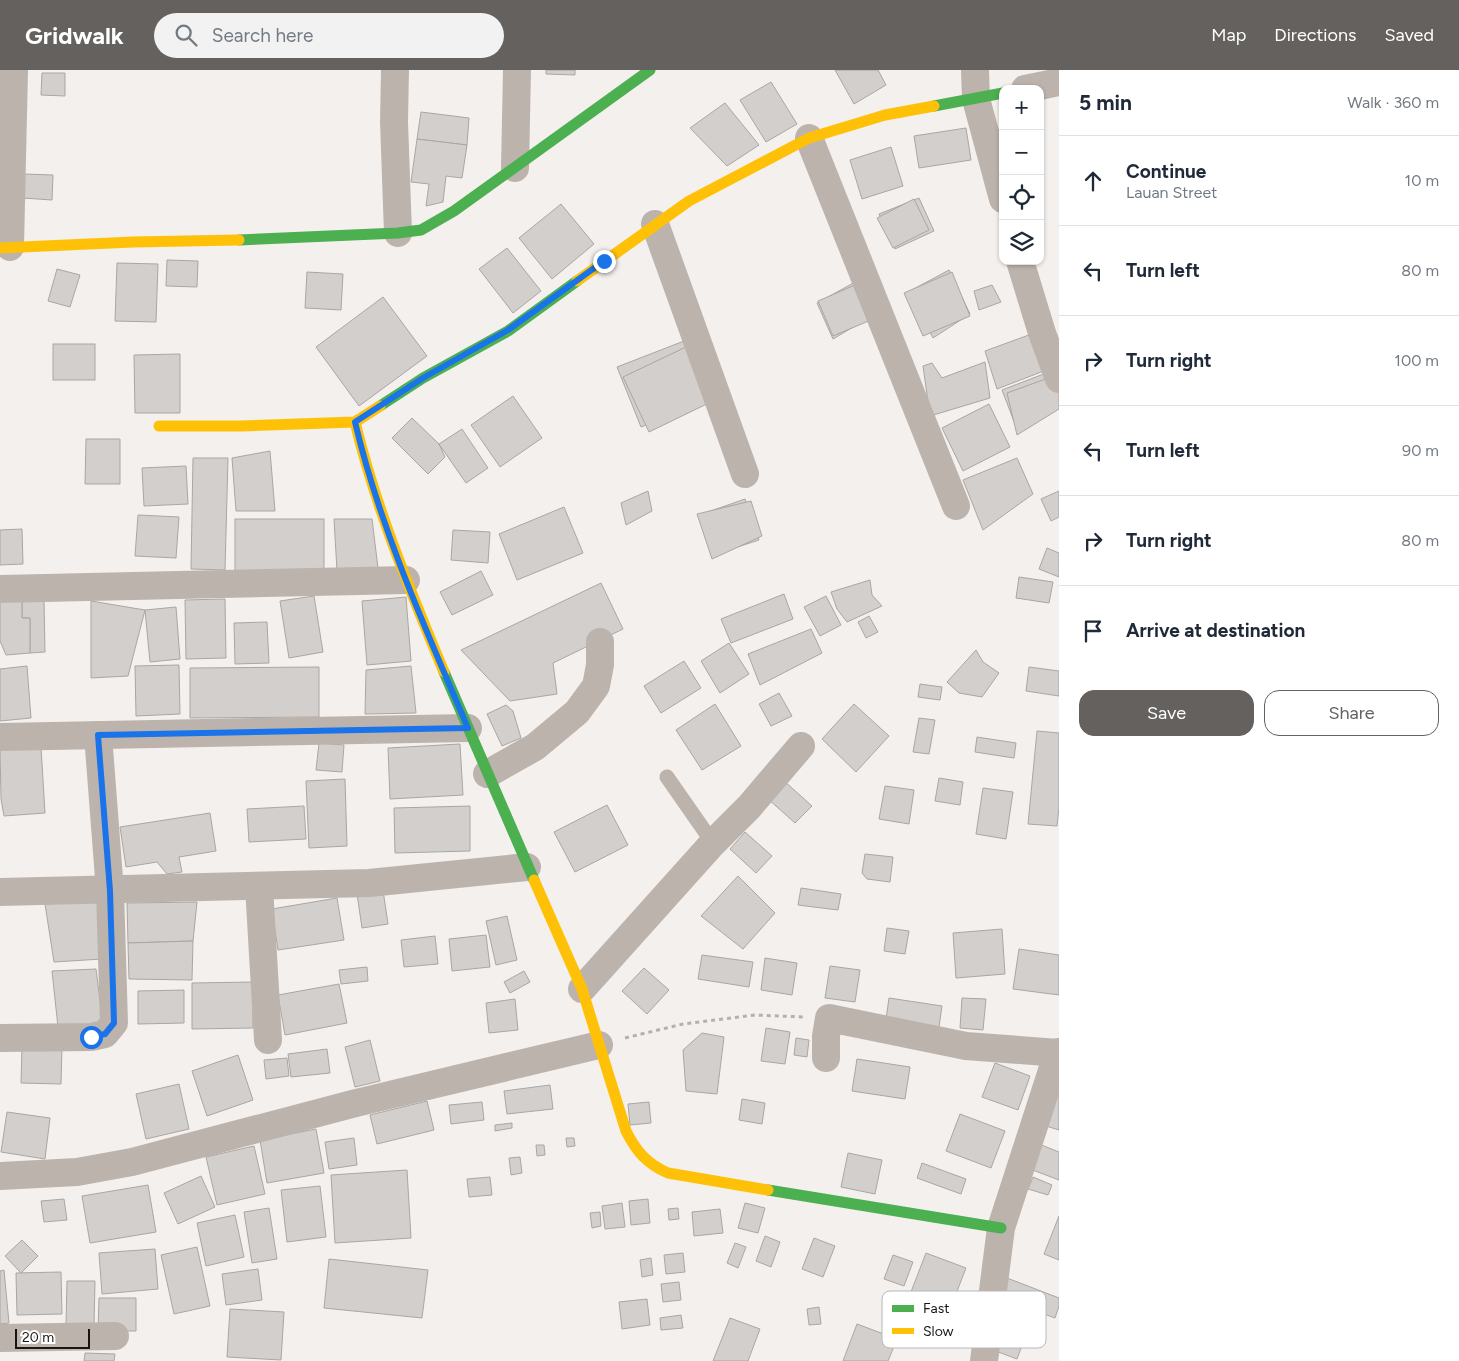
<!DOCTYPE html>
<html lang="en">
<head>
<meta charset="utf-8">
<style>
	body { margin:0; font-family:Figtree,sans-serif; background:#f2f2f3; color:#1f2937 }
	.controls { position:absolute; right:15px; top:15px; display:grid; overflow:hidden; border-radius:10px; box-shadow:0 1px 4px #0004 }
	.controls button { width:45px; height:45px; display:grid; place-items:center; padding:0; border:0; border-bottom:1px solid #e0e1e3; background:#fff; color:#1f2937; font:25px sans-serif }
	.scale { position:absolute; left:15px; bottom:12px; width:75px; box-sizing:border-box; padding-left:5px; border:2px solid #171412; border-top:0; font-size:14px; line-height:18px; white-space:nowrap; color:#171412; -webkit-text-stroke:4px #fff; paint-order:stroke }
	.stop { position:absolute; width:15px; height:15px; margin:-11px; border:4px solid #1a73e8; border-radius:50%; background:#fff }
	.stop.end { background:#1a73e8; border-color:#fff; box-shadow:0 1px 5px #0008 }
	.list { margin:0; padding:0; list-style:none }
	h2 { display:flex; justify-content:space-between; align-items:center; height:65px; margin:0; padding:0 20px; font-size:21px }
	h2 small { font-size:16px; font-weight:400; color:#747a83 }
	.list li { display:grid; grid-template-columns:32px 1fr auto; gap:15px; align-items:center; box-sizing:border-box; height:90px; padding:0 20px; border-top:1px solid #e0e1e3 }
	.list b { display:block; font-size:19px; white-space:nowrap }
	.list p { margin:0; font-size:16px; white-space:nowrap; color:#747a83 }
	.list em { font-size:16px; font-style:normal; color:#747a83 }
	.actions { display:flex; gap:10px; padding:15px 20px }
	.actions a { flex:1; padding:11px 0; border:1px solid #64615f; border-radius:15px; text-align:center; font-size:18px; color:#64615f }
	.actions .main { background:#64615f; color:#fff }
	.icon { flex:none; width:28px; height:28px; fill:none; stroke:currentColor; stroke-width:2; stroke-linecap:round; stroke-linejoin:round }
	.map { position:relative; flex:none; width:1059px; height:1291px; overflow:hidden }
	header { display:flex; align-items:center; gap:30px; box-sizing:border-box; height:70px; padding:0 25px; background:#64615f; color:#fff }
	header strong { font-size:24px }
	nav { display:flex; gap:28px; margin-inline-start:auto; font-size:18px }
	.search { width:350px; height:45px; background:#f2f2f3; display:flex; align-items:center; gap:12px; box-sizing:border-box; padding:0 18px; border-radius:28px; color:#747a83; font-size:19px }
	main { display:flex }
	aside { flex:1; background:#fff }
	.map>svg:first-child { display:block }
	.building { fill:#d2cfcd; stroke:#a9a6a4 }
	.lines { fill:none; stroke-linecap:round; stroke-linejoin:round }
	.path { stroke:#b7afac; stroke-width:3; stroke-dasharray:4 4; stroke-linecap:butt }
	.lane { stroke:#bdb3ad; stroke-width:15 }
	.street { stroke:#bdb3ad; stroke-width:28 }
	.fast { stroke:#4caf50; stroke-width:11 }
	.slow { stroke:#ffc107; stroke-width:11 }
	.route { stroke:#1a73e8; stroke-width:6 }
	.key { fill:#fff; stroke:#b9b8b8; stroke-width:1 }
	.key-label { font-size:14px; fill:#171412 }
</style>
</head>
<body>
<header>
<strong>Gridwalk</strong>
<div class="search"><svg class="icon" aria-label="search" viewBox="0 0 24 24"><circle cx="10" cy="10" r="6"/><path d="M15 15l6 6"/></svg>Search here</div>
<nav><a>Map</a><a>Directions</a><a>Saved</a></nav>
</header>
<main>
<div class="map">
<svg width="1059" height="1291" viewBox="0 0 1059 1291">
	<rect width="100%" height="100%" fill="#f4f0ee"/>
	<g class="building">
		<path d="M546,0H575V5L546,4Z"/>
		<path d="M835,0H878L886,15L854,34Z"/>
		<path d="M42,3H65V26L41,25Z"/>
		<path d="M771,12L797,54L766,72L740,30Z"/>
		<path d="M725,33L759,75L727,96L690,58Z"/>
		<path d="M421,42L469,48L467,75L417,69Z"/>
		<path d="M966,58L971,90L919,98L914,66Z"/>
		<path d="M417,69L467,75L462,108L446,106L443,132L426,136L429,114L411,112Z"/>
		<path d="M891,77L903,116L862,129L850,90Z"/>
		<path d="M24,104L53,105L52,130L23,128Z"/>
		<path d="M919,128L934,161L895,179L879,144Z"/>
		<path d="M914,129L929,160L893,178L877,148Z"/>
		<path d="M561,134L594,174L552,209L519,168Z"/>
		<path d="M507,178L541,221L513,243L479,199Z"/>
		<path d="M167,190L198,191L197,217L166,216Z"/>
		<path d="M117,193L158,194L156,252L115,251Z"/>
		<path d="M57,199L80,205L70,237L48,231Z"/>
		<path d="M949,200L970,244L933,268L910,221Z"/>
		<path d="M307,202L343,204L341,240L305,238Z"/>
		<path d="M952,202L970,246L923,266L904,223Z"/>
		<path d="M857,211L870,247L833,269L817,233Z"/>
		<path d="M855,215L871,250L833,266L818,231Z"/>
		<path d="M992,215L1001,232L979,240L974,221Z"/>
		<path d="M383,227L427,286L359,336L316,277Z"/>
		<path d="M1037,262L1049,299L997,319L985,281Z"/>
		<path d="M684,271L707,331L641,357L617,297Z"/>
		<rect x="53" y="274" width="42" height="36"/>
		<path d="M686,277L715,330L649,362L623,307Z"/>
		<path d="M180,284V343H135L134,285Z"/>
		<path d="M985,292L990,328L930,346L923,296L932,293L942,308Z"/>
		<path d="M1054,300L1059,312V338L1015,354L1002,320Z"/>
		<path d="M1054,306L1059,323V339L1017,365L1007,323Z"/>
		<path d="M513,326L542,368L500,397L471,355Z"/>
		<path d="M989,334L1010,377L963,401L942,358Z"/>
		<path d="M412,348L439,374L445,387L428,404L392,368Z"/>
		<path d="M462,359L488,398L466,413L439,374Z"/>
		<path d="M86,369H120V414H85Z"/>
		<path d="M270,381L275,441H236L232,388Z"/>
		<path d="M193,388H228L225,500L191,499Z"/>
		<path d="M1017,388L1033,424L983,460L963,410Z"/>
		<path d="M186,396L188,434L144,436L142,398Z"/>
		<path d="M648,421L652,441L626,455L621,433Z"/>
		<path d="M1059,421V447L1051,451L1041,429Z"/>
		<path d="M745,429L759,470L719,483L705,443Z"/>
		<path d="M751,431L762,466L712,489L697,444Z"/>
		<path d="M564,437L583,483L517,510L499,464Z"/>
		<path d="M138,445L179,447L176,488L135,486Z"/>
		<rect x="235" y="449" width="89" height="55"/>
		<path d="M334,449H372L378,498L337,501Z"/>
		<path d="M22,459L23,494L0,495V460Z"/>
		<path d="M453,460L490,462L488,493L451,490Z"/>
		<path d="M1047,478L1059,483V507L1039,499Z"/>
		<path d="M481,501L493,525L452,545L440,522Z"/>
		<path d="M1019,507L1053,512L1049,533L1016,528Z"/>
		<path d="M870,510L872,525L882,536L847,552L837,539L831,522Z"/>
		<path d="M601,513L623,559L553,593L557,624L510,631L461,580Z"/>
		<path d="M784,524L793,549L731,573L721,549Z"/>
		<path d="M314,526L323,582L289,588L280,531Z"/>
		<path d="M826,526L841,555L820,566L804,537Z"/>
		<path d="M406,527L411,591L367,595L362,531Z"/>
		<path d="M22,529H44L45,582L30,583V548H22Z"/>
		<path d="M22,529V548H30V583L6,585L0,571V531Z"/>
		<path d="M225,529L226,588L186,589L185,530Z"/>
		<path d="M91,531L145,540L128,606L91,608Z"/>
		<path d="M176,537L180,589L150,592L145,540Z"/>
		<path d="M869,546L878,562L866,568L858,552Z"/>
		<path d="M267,552L269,593L235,594L234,553Z"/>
		<path d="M811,559L822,583L760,615L748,584Z"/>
		<path d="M729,573L749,604L720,623L701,591Z"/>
		<path d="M976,580L983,592L999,603L982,627L959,623L947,612Z"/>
		<path d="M684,591L701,618L661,643L644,616Z"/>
		<path d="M179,595L180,644L136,646L135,596Z"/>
		<path d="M27,596L31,648L0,651V599Z"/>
		<path d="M411,596L416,643L365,644L366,600Z"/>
		<path d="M319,597V647L190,648V598Z"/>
		<path d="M1029,597L1059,601V626L1026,621Z"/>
		<path d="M920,614L942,617L940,630L918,627Z"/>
		<path d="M779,623L792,646L771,656L759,634Z"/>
		<path d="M715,634L741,676L702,700L676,660Z"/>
		<path d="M854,634L889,666L856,702L822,669Z"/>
		<path d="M506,635L513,641L521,668L502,676L487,644Z"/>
		<path d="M919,648L935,650L929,684L913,682Z"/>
		<path d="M1037,661L1059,663V737L1057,756L1028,754Z"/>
		<path d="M977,667L1016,673L1014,688L975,682Z"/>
		<path d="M319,673L344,675L342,702L316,700Z"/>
		<path d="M460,674L463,725L390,729L388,678Z"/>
		<path d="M41,677L45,743L4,746L1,729L0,680Z"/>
		<path d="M939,708L963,712L960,735L935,731Z"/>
		<path d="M345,709L347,776L309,778L306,711Z"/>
		<path d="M783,710L812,736L795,753L767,728Z"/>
		<path d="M885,716L914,720L909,754L879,749Z"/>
		<path d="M983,718L1013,722L1006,769L976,764Z"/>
		<path d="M607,735L628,775L575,802L554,762Z"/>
		<path d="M304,736L306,769L249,772L247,739Z"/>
		<path d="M470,736V781L395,783L394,738Z"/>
		<path d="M210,743L216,781L179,787L182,802L167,804L157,792L126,797L120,757Z"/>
		<path d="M745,762L772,786L756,803L730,779Z"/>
		<path d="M865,784L893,787L890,812L867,809L862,803Z"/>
		<path d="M738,806L775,843L743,879L701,846Z"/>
		<path d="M801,818L841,824L838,840L798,835Z"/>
		<path d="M383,820L388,854L362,858L357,824Z"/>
		<path d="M337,828L344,870L278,880L272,839Z"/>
		<path d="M100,831L102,889L54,892L45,834Z"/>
		<path d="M197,832L193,871L128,873L127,833Z"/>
		<path d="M507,846L517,890L496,895L486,851Z"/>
		<path d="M887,858L909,861L905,884L884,881Z"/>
		<path d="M1002,859L1005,904L956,908L953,863Z"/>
		<path d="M486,865L490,897L452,901L449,869Z"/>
		<path d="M435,866L438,894L404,897L401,870Z"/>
		<path d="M193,871L192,910L129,909L128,873Z"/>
		<path d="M1019,879L1059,885V925L1013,919Z"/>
		<path d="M702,885L753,892L749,917L698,909Z"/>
		<path d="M765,888L797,893L792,925L761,920Z"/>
		<path d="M830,896L860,900L855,932L825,928Z"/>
		<path d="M367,897L368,911L341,914L339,900Z"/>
		<path d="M644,898L669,920L647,944L622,921Z"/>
		<path d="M96,899L103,954L58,957L52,901Z"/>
		<path d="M524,901L530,912L510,923L504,912Z"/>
		<path d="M253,912V958L192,959V913Z"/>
		<path d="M339,914L347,953L285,965L278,925Z"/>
		<path d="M184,920V953L138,954V921Z"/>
		<path d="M889,928L942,936L939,957L886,949Z"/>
		<path d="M962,928L986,929L983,960L960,958Z"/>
		<path d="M515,929L518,960L489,963L486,933Z"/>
		<path d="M766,958L790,962L785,994L761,991Z"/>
		<path d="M702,963L724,967L717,1024L686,1021L683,980Z"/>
		<path d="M796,968L809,970L807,987L794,985Z"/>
		<path d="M370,970L380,1011L355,1017L345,977Z"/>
		<path d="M22,976L62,977L61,1014L21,1013Z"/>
		<path d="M327,979L330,1003L291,1007L288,984Z"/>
		<path d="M238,985L253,1030L207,1046L192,1001Z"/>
		<path d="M287,988L289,1006L266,1009L264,990Z"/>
		<path d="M857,989L910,997L905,1029L852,1021Z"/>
		<path d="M995,993L1030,1006L1018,1040L982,1027Z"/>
		<path d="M179,1014L189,1059L146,1069L136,1024Z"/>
		<path d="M550,1015L553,1039L507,1044L504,1021Z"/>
		<path d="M1059,1021V1060L1046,1056Z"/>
		<path d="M742,1029L765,1033L762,1054L739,1050Z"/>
		<path d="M427,1031L434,1060L377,1074L370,1045Z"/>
		<path d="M482,1032L484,1050L451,1054L449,1035Z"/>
		<path d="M649,1032L651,1053L630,1055L628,1034Z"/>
		<path d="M7,1042L50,1048L45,1089L1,1082Z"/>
		<path d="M960,1044L1005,1061L991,1098L946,1081Z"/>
		<path d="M512,1053V1058L495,1061V1055Z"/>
		<path d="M316,1059L324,1103L267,1113L260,1070Z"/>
		<path d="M354,1068L357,1095L329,1099L325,1072Z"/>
		<path d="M566,1068H574L575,1076L567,1077Z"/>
		<path d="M1039,1074L1059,1082V1110L1030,1099Z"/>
		<path d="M536,1075H544L545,1085L537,1086Z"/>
		<path d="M254,1076L265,1124L217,1135L206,1087Z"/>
		<path d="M848,1083L882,1090L875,1124L841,1117Z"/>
		<path d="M520,1087L522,1103L511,1105L509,1088Z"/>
		<path d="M922,1093L966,1109L961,1124L917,1108Z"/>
		<path d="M407,1100L411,1168L335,1173L331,1105Z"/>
		<path d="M201,1106L215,1137L178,1154L164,1123Z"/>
		<path d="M490,1107L492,1125L469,1127L467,1109Z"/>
		<path d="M1033,1107L1052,1115L1048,1125L1028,1119Z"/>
		<path d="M148,1115L156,1162L90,1173L82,1126Z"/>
		<path d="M320,1116L326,1167L287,1172L281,1120Z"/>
		<path d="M64,1129L67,1150L44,1152L41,1131Z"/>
		<path d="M648,1129L650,1153L631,1155L629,1131Z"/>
		<path d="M622,1133L625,1157L605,1159L602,1136Z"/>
		<path d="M745,1133L765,1138L758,1163L738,1158Z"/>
		<path d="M269,1138L277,1189L252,1193L244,1142Z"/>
		<path d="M678,1138L679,1149L669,1150L668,1139Z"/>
		<path d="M720,1139L723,1163L694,1166L692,1142Z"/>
		<path d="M600,1142L601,1156L592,1158L590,1143Z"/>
		<path d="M235,1145L244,1187L206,1196L197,1153Z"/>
		<path d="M1059,1146V1190L1044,1184Z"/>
		<path d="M765,1166L780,1172L771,1197L756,1191Z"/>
		<path d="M814,1168L835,1176L823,1207L802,1199Z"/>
		<path d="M22,1170L38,1186L21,1203L5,1186Z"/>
		<path d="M735,1173L746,1177L738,1198L727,1193Z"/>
		<path d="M197,1177L210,1236L174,1244L161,1185Z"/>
		<path d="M155,1179L158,1219L102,1224L99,1183Z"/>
		<path d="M683,1183L685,1202L666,1204L664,1185Z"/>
		<path d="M926,1183L966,1198L949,1242L909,1227Z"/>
		<path d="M893,1185L913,1192L904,1216L884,1209Z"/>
		<path d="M651,1188L653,1205L642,1207L640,1190Z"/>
		<path d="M329,1189L428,1200L422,1248L324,1238Z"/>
		<path d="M258,1199L262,1230L226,1235L222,1204Z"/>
		<path d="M4,1200L9,1253L0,1254V1201Z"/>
		<path d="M61,1202L62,1244L17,1245L16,1203Z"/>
		<path d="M1007,1208L1059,1228V1236L1055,1248L1000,1228Z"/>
		<path d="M67,1211H95L94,1256L66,1255Z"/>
		<path d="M679,1212L681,1230L663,1232L661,1214Z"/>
		<path d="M99,1228H136V1261H98Z"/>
		<path d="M647,1229L650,1255L622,1259L619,1232Z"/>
		<path d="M819,1237L821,1254L809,1255L807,1239Z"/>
		<path d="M230,1239L284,1242L281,1290L227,1287Z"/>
		<path d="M1008,1240L1032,1249L1017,1289L993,1280Z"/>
		<path d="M681,1245L683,1258L661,1260L660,1248Z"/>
		<path d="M730,1248L760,1259L748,1291H713Z"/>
		<path d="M857,1254L897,1269L888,1291H843Z"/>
		<path d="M85,1283L115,1284L114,1291H84Z"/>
	</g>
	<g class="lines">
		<path class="path" d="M625,968L683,954L755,945L804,947"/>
		<path class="lane" d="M667,707L713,773"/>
		<g class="street">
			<path d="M395,0L394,52L398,163"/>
			<path d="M975,0L976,29L1003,129"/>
			<path d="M1025,19L1059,12"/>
			<path d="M809,68L956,436"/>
			<path d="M515,98L517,0"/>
			<path d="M655,154L745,404"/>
			<path d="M10,177L14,0"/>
			<path d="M1020,191L1042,263L1059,309"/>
			<path d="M0,519L406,510"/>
			<path d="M0,667L468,658"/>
			<path d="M487,704L535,677L577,642L596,616L600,595V572"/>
			<path d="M259,816L268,970"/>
			<path d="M0,822L369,813L527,797"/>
			<path d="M582,919L713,773L749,737L801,676"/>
			<path d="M0,968L91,967L105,964L114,953L110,821L98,665"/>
			<path d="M826,988V966L829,948L966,976L1059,983"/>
			<path d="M0,1106L77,1102L132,1092L356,1033L599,975"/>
			<path d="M0,1268L115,1266"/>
			<path d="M984,1291L1001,1158L1058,982"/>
		</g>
		<g class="fast">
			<path d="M934,36L1003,23"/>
			<path d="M239,170L398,163L421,160L454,141L650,0"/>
			<path d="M380,336L423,308L508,261L577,211"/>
			<path d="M444,602L534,810"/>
			<path d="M768,1120L1001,1158"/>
		</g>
		<g class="slow">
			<path d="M0,178L133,172L239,170"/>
			<path d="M577,211L689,131L809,68L885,45L934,36"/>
			<path d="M355,352C376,439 410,520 444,602"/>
			<path d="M159,356H242L355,352L380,336"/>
			<path d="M534,810L582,919L626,1061C636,1081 647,1094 668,1103L768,1120"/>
		</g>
	</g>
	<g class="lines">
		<path class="route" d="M91,967L105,964L114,953L110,821L98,665L468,658C425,558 380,458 355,352L423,308L508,260L604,191"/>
	</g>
	<rect x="882" y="1221" width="164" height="57" rx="8" class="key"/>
	<rect x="892" y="1235" width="22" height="7" fill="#4caf50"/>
	<rect x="892" y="1258" width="22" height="6" fill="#ffc107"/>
	<g class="key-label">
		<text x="923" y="1243">Fast</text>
		<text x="923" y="1266">Slow</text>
	</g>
</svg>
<div class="controls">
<button>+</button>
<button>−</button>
<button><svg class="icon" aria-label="locate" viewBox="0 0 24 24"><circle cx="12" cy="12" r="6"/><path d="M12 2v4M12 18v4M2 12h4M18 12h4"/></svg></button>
<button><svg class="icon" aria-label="layers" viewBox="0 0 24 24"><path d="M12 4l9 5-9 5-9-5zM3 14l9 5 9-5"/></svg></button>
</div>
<div class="scale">20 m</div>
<div class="stop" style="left:91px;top:967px"></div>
<div class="stop end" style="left:604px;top:191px"></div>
</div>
<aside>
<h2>5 min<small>Walk · 360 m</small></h2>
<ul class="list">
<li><svg class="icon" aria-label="ahead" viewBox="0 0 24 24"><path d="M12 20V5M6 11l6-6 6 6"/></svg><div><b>Continue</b><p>Lauan Street</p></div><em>10 m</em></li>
<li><svg class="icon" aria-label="left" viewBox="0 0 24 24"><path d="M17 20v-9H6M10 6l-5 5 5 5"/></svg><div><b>Turn left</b></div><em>80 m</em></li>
<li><svg class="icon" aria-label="right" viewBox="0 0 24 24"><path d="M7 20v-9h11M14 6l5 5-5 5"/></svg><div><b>Turn right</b></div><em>100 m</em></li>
<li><svg class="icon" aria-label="left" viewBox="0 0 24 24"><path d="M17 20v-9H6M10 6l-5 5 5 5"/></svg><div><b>Turn left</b></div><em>90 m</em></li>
<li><svg class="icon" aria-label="right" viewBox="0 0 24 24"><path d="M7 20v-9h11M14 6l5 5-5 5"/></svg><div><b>Turn right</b></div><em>80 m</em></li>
<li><svg class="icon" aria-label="arrive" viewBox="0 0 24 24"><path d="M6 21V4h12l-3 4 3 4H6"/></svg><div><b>Arrive at destination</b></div></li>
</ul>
<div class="actions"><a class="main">Save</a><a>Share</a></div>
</aside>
</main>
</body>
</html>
